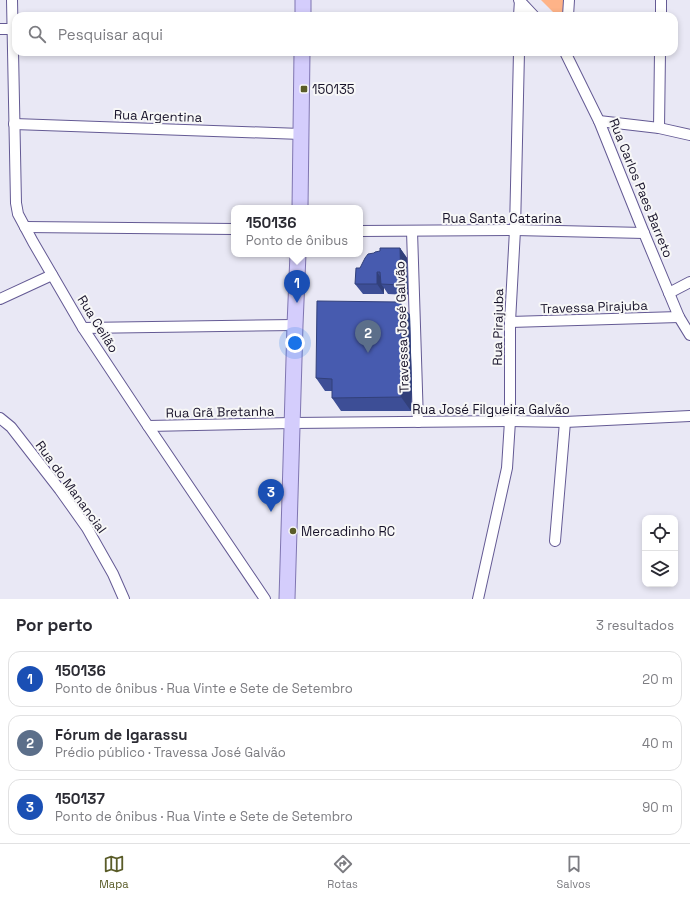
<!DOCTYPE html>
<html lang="pt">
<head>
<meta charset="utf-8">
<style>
	body { margin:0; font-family:"Space Grotesk",sans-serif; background:#f7f7f7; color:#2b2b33 }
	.controls { position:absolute; right:12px; bottom:12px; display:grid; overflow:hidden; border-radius:8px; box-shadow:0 2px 6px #0003 }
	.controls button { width:36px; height:36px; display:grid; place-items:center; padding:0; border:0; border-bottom:1px solid #e1e1e2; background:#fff; color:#2b2b33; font:20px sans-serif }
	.you { position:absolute; left:295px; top:343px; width:14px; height:14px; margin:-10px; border:3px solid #fff; border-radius:50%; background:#1a73e8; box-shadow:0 0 0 6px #1a73e833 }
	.badge { display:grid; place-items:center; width:26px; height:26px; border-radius:50%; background:#5a5c29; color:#fff; font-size:13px; font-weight:700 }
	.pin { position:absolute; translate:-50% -33px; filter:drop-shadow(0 1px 2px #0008) }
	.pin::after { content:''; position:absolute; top:21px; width:14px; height:12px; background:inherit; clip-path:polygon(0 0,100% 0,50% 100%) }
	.popup { position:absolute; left:231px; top:205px; width:132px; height:52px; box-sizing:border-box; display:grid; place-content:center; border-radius:8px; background:#fff; filter:drop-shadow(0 1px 3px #0005); font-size:13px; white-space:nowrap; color:#7c7c81 }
	.popup b { font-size:15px; color:#2b2b33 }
	.popup::after { content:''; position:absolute; left:50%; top:100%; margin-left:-8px; border:8px solid transparent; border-top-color:#fff }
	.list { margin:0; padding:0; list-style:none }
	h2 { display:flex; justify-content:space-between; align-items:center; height:52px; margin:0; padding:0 16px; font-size:17px }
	h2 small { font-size:13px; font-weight:400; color:#7c7c81 }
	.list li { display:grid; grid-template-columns:26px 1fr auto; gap:12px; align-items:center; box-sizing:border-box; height:56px; margin:0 8px 8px; padding:0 8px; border:1px solid #e1e1e2; border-radius:12px }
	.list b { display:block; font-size:15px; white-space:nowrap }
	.list p { margin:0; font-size:13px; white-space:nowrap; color:#7c7c81 }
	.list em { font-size:13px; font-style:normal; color:#7c7c81 }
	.icon { flex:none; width:22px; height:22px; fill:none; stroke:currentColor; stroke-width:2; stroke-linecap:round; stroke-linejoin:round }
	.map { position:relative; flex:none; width:690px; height:599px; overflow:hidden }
	.search { position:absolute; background:#fff; box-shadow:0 2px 6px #0003; left:12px; right:12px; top:12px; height:44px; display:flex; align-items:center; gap:10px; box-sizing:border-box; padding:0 14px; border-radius:12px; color:#7c7c81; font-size:15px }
	.sheet { height:244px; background:#fff }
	nav { display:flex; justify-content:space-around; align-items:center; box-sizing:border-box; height:56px; border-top:1px solid #e1e1e2; background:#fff; font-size:11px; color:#7c7c81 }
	nav a { display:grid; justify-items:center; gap:2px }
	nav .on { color:#5a5c29 }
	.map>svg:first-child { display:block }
	.green { fill:#feb388 }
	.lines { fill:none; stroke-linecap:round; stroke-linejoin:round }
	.minor-casing { stroke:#645a94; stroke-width:12 }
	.primary-casing { stroke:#7f75b1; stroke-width:17 }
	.minor { stroke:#fff; stroke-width:10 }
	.primary { stroke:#d4cdfc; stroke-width:15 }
	.wall { fill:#3d4e96 }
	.shaded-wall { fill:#32407a }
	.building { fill:#475baf; stroke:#32407a }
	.poi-dot { fill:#5a5c29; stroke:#f7f7f7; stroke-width:1.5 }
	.labels { text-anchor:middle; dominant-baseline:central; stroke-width:4; stroke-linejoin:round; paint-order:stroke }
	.poi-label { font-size:13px; fill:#171229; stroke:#f7f7f7; text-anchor:start }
	.street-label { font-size:13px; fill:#171229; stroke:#f7f7f7 }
</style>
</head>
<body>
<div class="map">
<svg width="690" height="599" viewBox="0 0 690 599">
	<rect width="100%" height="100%" fill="#e9e8f5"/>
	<path class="green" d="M541,0H564V16H557Z"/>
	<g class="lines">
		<g class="minor-casing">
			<g id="minor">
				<path d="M12,0L16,203L18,214L33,242L83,328L148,426L265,599"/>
				<path d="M519,0L534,16"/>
				<path d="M519,16L520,0"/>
				<path d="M568,16L569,0"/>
				<path d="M661,16V0"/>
				<path d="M0,29H16"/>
				<path d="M565,52L599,121L644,233L679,317L690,335"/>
				<path d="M599,121L659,128L690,135"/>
				<path d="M14,124L301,134"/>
				<path d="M659,128L660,52"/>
				<path d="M25,227L234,229"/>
				<path d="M360,231L515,230L644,233"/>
				<path d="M412,231L418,422"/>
				<path d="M669,293L690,282"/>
				<path d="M0,299L52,275"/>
				<path d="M510,322L679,317"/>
				<path d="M83,328L295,325"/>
				<path d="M0,418L11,427L60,490L87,528L113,574L124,599"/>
				<path d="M148,426L292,423L510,421L565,422L690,416"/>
				<path d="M555,541L565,422"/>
				<path d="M478,599L507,468L510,421V322L515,230L519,52"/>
			</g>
		</g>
		<g class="primary-casing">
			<g id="primary">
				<path d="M303,16V0"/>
				<path d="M300,208L302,52"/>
				<path d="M287,599L295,325L298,254"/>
			</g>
		</g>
		<use href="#minor" class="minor"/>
		<use href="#primary" class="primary"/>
	</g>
	<g class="wall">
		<path d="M400,248L407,258L408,295L388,294L384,288V294H363L355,284L360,268L380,251Z"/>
		<path d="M400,302L410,315L412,390L411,411H341L332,398V391H325L316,378Z"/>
	</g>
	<g class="shaded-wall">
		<path d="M400,248L407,258L408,295L401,285Z"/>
		<path d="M377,272L384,282L381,284L384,288V294L377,284Z"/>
		<path d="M400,302L410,315L412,390L411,411L401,397Z"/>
	</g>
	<g class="building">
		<path d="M380,248H400L401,285L381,284L380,272H377V284H355L356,268H360L365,258L368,254L374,253L375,252L380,251Z"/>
		<path d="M317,301L400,302L403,377L401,397L332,398V379L316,378Z"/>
	</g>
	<g class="poi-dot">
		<rect x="300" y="85" width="8" height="8" rx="2"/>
		<circle cx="293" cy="531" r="4"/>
	</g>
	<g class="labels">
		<g class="poi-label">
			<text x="312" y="89">150135</text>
			<text x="301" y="531">Mercadinho RC</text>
		</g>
		<g class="street-label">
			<text transform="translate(158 116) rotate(2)">Rua Argentina</text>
			<text transform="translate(641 188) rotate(68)">Rua Carlos Paes Barreto</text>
			<text x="502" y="218">Rua Santa Catarina</text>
			<text transform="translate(594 307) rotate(-2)">Travessa Pirajuba</text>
			<text transform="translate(98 324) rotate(58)">Rua Ceilão</text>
			<text transform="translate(402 327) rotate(-92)">Travessa José Galvão</text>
			<text transform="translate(498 327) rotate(-89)">Rua Pirajuba</text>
			<text x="491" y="409">Rua José Filgueira Galvão</text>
			<text transform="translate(220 412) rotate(-1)">Rua Grã Bretanha</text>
			<text transform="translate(71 487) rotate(54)">Rua do Manancial</text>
		</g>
	</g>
</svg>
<div class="controls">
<button><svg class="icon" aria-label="locate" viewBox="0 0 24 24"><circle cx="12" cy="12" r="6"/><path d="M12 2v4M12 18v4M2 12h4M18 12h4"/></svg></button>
<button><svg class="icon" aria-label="layers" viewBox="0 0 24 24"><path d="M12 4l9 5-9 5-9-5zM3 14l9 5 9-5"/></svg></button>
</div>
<div class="you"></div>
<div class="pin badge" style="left:297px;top:303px;background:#1a4fb4">1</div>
<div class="popup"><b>150136</b>Ponto de ônibus</div>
<div class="pin badge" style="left:368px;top:353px;background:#5c6f8a">2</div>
<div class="pin badge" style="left:271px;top:512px;background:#1a4fb4">3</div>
<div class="search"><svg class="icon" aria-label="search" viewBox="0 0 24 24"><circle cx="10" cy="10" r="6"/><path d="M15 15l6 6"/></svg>Pesquisar aqui</div>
</div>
<section class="sheet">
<h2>Por perto<small>3 resultados</small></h2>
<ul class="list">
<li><span class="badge" style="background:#1a4fb4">1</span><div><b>150136</b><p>Ponto de ônibus · Rua Vinte e Sete de Setembro</p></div><em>20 m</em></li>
<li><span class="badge" style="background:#5c6f8a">2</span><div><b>Fórum de Igarassu</b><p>Prédio público · Travessa José Galvão</p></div><em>40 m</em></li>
<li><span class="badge" style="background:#1a4fb4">3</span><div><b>150137</b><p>Ponto de ônibus · Rua Vinte e Sete de Setembro</p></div><em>90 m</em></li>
</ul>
</section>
<nav>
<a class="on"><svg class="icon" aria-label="map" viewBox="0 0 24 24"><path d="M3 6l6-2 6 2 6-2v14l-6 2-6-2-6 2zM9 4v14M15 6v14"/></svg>Mapa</a>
<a><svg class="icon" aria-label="directions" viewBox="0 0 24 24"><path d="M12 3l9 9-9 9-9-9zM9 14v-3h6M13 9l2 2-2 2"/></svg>Rotas</a>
<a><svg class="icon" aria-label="saved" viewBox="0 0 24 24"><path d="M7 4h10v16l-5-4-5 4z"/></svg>Salvos</a>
</nav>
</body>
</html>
